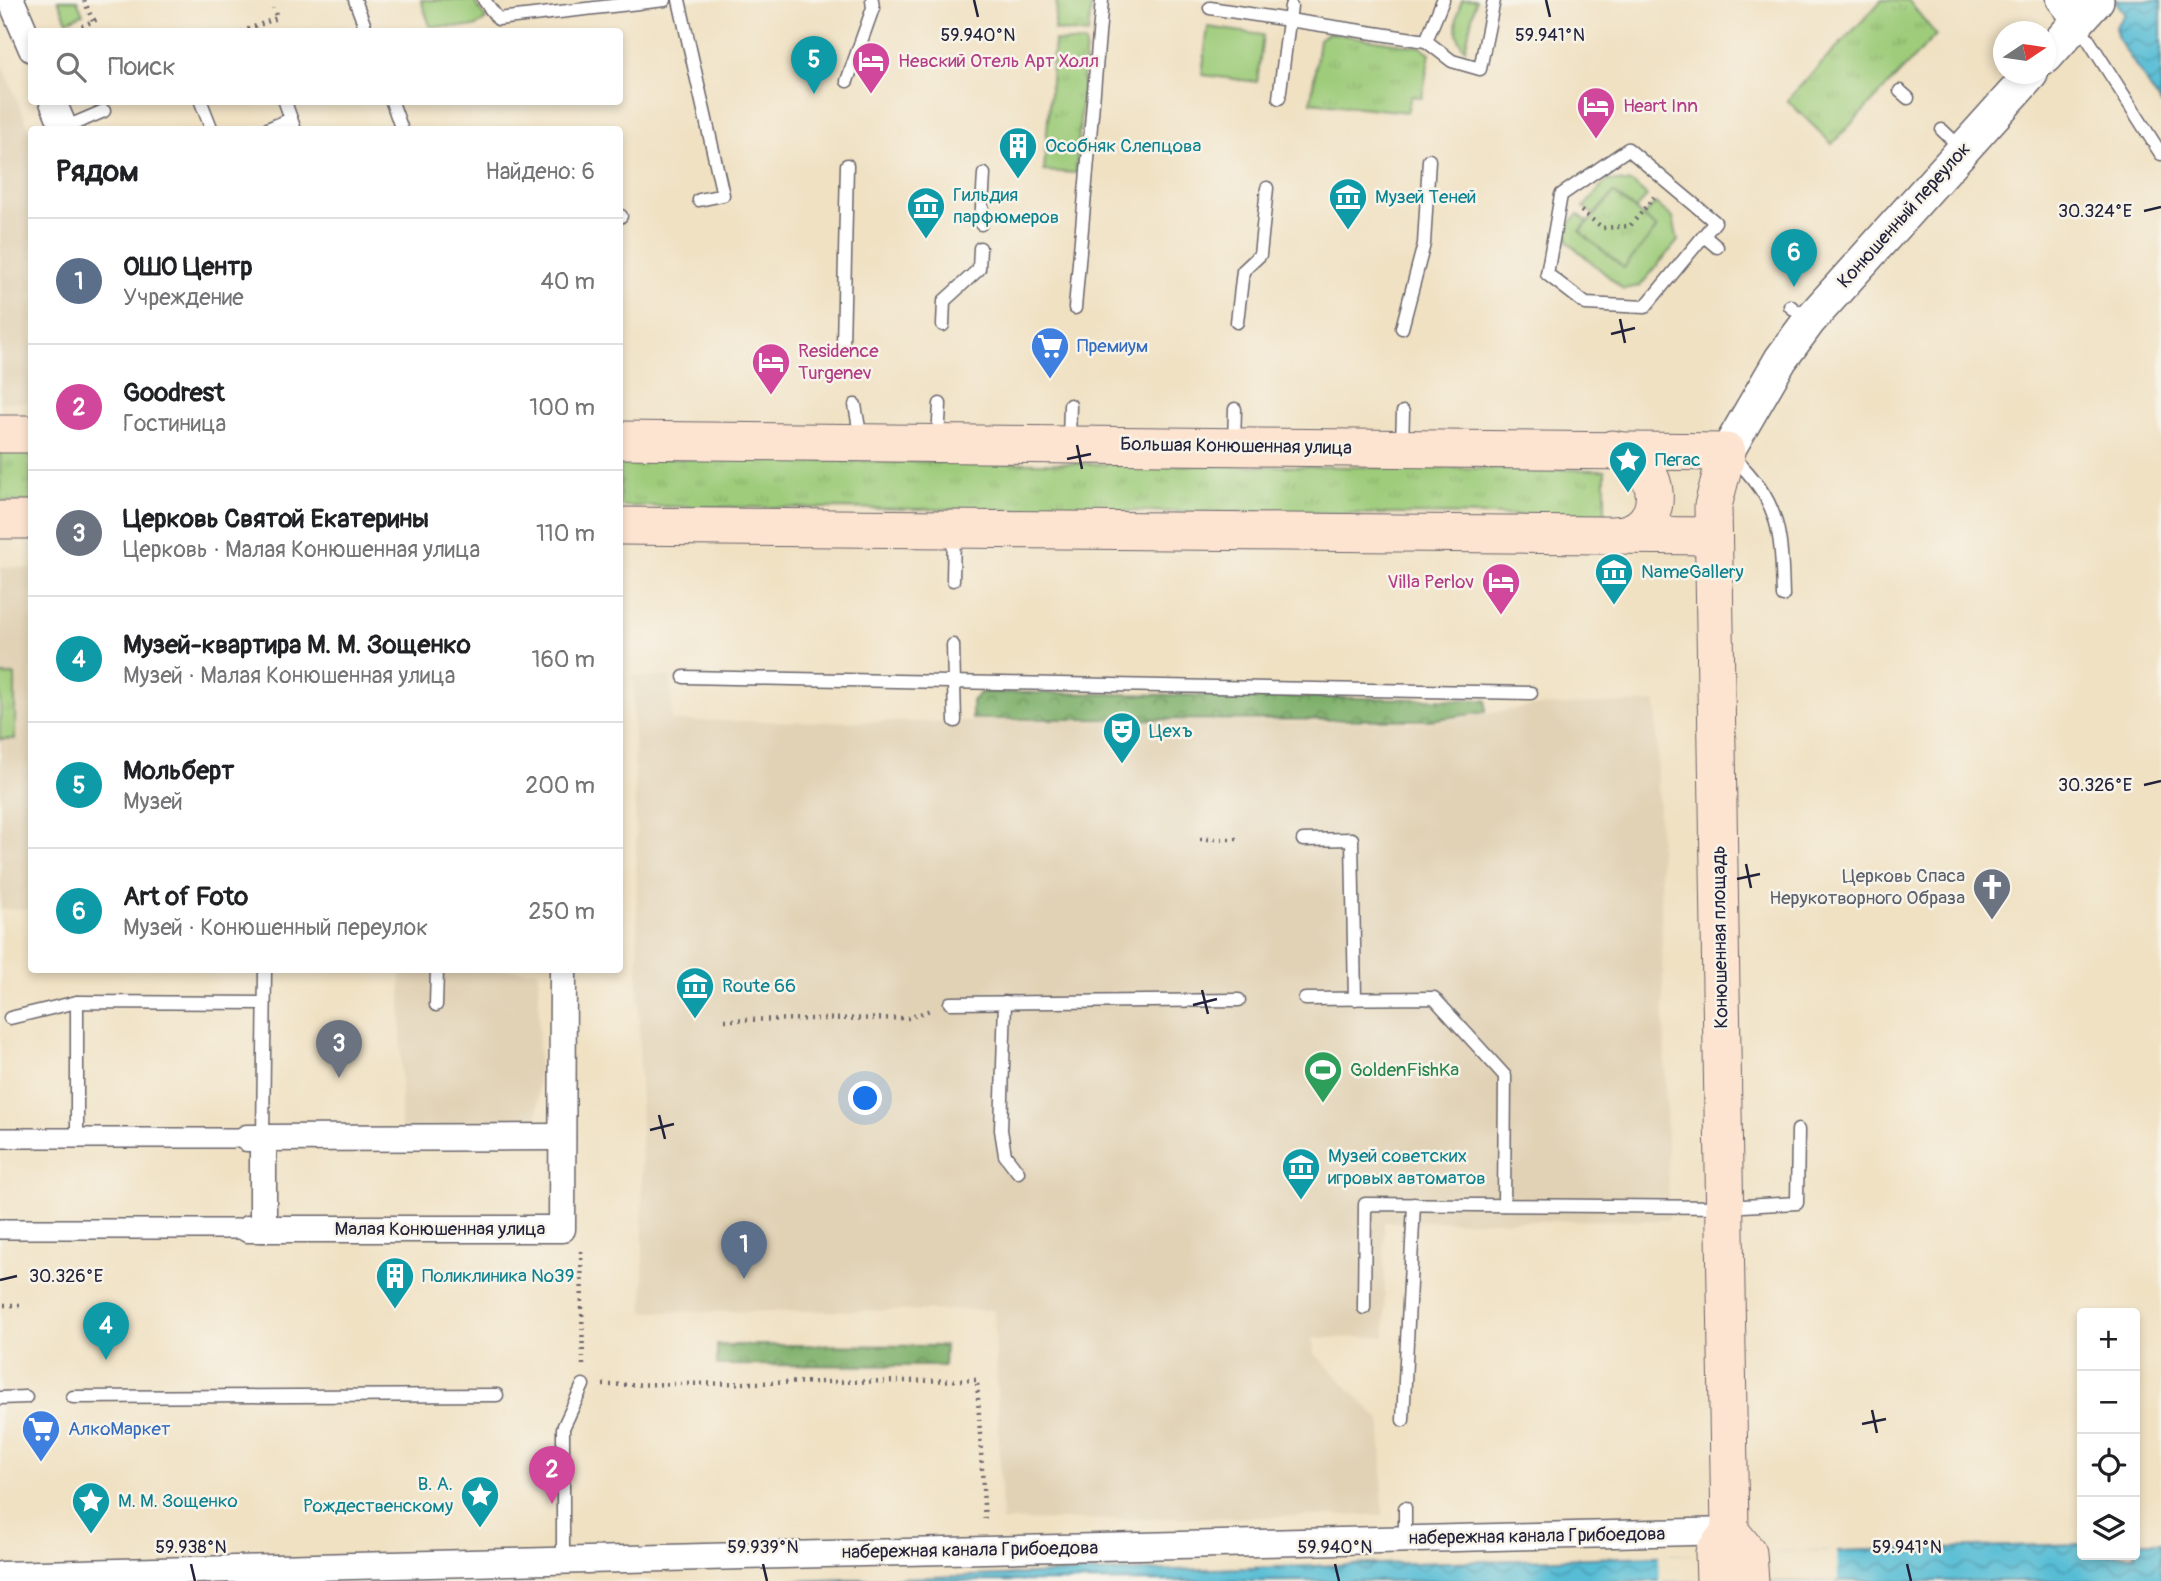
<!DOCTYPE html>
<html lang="ru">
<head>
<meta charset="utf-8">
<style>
	body { margin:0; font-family:Pangolin,sans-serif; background:#f6f6f6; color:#202124 }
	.controls { position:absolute; right:21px; bottom:21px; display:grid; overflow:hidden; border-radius:7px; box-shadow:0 4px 10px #0003 }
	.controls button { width:63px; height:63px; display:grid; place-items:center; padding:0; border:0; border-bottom:2px solid #e0e0e0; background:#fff; color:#202124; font:35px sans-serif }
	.compass { position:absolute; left:1993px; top:21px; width:63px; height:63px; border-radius:50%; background:#fff; box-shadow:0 4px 10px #0003; rotate:77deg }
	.you { position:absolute; left:866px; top:1099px; width:24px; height:24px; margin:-18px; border:5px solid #fff; border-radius:50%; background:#1a73e8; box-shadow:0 0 0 10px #1a73e833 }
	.badge { display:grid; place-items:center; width:46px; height:46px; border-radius:50%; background:#1a73e8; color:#fff; font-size:23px; font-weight:700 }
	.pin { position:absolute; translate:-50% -58px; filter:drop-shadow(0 2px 4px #0008) }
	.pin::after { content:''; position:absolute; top:37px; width:24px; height:21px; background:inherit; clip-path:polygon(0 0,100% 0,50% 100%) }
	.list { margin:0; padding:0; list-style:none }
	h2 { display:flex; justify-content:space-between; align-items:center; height:91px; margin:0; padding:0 28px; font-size:30px }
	h2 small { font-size:23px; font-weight:400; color:#757577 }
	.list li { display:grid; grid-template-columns:46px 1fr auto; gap:21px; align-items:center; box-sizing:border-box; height:126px; padding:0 28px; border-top:2px solid #e0e0e0 }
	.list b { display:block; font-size:26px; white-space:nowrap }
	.list p { margin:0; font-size:23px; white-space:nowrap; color:#757577 }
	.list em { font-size:23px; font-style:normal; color:#757577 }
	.icon { flex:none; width:38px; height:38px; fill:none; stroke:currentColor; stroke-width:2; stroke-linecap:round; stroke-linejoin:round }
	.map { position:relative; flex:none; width:2161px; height:1581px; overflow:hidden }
	.search { position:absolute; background:#fff; box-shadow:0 4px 10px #0003; left:28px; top:28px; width:595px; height:77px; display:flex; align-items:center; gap:18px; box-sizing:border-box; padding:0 24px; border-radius:7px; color:#757577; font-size:26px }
	.panel { position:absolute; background:#fff; box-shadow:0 4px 10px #0003; left:28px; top:126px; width:595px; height:847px; border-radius:7px }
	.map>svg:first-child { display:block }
	.built { fill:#e1d2b5 }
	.green { fill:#9ecc7a; stroke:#60775a; stroke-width:2 }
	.forest { fill:url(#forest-crowns); stroke:#506952; stroke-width:2 }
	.park { fill:url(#park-tufts); stroke:#60775a; stroke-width:2 }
	.water { fill:url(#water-waves); stroke:#3c7088; stroke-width:2 }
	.pier { fill:#f0e1c3 }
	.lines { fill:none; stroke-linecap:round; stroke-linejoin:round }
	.service-casing { stroke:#6a656b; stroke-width:15 }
	.pedestrian-casing { stroke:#6a656b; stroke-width:22 }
	.minor-casing { stroke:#6a656b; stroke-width:29 }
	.tertiary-casing { stroke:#6a656b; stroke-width:36 }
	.secondary-casing { stroke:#6a656b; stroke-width:39 }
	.path { stroke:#6a656b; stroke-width:4.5; stroke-dasharray:2 5; stroke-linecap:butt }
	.service { stroke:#fff; stroke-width:12 }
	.pedestrian { stroke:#fff; stroke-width:19 }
	.minor { stroke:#fff; stroke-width:26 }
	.tertiary { stroke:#fff; stroke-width:33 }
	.secondary { stroke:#fde4d0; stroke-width:37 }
	.ticks { fill:none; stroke:#22223b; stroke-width:2.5 }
	.labels { text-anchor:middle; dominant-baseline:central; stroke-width:5; stroke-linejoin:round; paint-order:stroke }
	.hotel-label { font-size:19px; fill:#b23c85; stroke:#f7f3e8; text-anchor:start }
	.culture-label { font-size:19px; fill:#0d838f; stroke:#f7f3e8; text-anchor:start }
	.street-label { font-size:19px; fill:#22223b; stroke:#f7f3e8 }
	.shop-label { font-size:19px; fill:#366cbe; stroke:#f7f3e8; text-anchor:start }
	.worship-label { font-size:19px; fill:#5b616d; stroke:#f7f3e8; text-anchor:end }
	.leisure-label { font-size:19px; fill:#27864d; stroke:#f7f3e8; text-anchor:start }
	.ticks-label { font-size:18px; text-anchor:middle; fill:#22223b; stroke:#f7f3e8; stroke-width:5; stroke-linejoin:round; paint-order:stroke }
</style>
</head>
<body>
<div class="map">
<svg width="2161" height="1581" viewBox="0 0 2161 1581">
	<defs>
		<pattern id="forest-crowns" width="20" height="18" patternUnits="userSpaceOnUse" patternTransform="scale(1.75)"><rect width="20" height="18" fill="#7eb06a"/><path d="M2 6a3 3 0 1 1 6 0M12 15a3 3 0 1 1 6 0" fill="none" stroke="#678f58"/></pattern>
		<pattern id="park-tufts" width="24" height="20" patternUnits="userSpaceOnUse" patternTransform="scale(1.75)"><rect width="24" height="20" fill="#9ecc7a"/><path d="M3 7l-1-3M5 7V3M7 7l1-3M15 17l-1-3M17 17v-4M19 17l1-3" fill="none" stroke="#88af6a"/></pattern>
		<pattern id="water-waves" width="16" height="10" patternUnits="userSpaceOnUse" patternTransform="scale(1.75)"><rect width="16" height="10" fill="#57bdd5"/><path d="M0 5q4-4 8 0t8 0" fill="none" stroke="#4899ae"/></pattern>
	</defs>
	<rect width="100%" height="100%" fill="#f7f3e8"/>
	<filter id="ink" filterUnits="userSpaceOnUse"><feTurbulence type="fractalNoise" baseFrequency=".0143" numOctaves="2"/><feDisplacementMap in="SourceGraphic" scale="14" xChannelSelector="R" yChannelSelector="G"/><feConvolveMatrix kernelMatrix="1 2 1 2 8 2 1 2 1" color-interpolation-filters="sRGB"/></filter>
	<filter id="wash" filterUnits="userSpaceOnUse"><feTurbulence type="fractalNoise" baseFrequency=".00686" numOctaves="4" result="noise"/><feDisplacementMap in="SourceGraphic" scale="28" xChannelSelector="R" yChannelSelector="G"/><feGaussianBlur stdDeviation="1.57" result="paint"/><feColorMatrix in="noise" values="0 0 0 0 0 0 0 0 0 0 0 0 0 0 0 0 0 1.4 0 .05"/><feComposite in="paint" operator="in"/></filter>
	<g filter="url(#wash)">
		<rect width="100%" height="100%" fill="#f0e1c3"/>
		<g class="built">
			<path d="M0,60L31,132V402H0Z"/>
			<path d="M0,567L31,568V909H0Z"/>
			<path d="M633,676L671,677L672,721L1431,723L1535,706L1656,702L1669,1220L1384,1222L1385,1337L1313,1338L1315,1354L1381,1421L1383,1515L1002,1521L994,1310L644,1312Z"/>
			<path d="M401,970H539L538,1128L401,1129Z"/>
		</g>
		<g class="green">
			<path d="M58,0H77L83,14L67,21Z"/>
			<path d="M421,0H473L486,19L475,27L430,26Z"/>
			<path d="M1462,0H1476L1465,49C1453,35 1455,17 1462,0Z"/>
			<path d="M1208,27L1263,35L1257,82L1202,75Z"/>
			<path d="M1607,180L1632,183L1647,196L1635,211L1614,193L1594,215L1584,207Z"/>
			<path d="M1655,203L1673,218L1678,241L1640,286L1623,289L1568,242L1567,226L1578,214L1588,222L1580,231L1656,228L1643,217Z"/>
		</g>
		<g class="forest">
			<path d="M981,692L1486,700V712L1431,720L972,719V701Z"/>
			<path d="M717,1345L945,1346L944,1366L717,1365Z"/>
		</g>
		<g class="park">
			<path d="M1057,0H1092L1088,34L1054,30Z"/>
			<path d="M1882,0H1908L1936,35L1832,144L1787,100Z"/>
			<path d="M1329,33L1421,47L1430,53L1422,98L1411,96L1407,112L1311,102L1319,39Z"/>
			<path d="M1054,41L1086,43L1076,173L1044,171Z"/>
			<path d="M1614,193L1657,228L1624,268L1580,232Z"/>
			<rect x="0" y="448" width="31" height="54"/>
			<path d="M620,458L1605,470V516L620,506Z"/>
			<rect x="0" y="675" width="15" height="64"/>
		</g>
		<g class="water">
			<path d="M2115,0H2161V104L2118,39L2115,27L2125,14Z"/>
			<path d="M2135,1542H2161V1581H789L2082,1544V1555H2135Z"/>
		</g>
		<path class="pier" d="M1837,1550L1838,1581H1660L1659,1555Z"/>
	</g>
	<g filter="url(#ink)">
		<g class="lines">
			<g class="service-casing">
				<g id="service">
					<path d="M355,0L367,32"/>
					<path d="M484,0L498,19L665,0"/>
					<path d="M679,0L723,195L699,200"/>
					<path d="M1210,8L1426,41L1452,61L1480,69L1494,0"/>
					<path d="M2079,25L2161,154"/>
					<path d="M1426,41L1443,0"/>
					<path d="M847,81L873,8L872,0"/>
					<path d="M1900,91L1908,98"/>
					<path d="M1279,98L1291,6"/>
					<path d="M201,102L212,130"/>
					<path d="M285,102L295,130"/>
					<path d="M392,102L402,130"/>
					<path d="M64,128L104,111"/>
					<path d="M265,130L291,119"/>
					<path d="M1942,130L1962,149"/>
					<path d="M1628,149L1715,222L1645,307L1586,304L1547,274L1561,195Z"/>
					<path d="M620,217L621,216"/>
					<path d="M981,224L984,174"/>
					<path d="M1704,236L1717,247"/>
					<path d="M1790,306L1809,321"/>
					<path d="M1075,308L1102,0"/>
					<path d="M1237,322L1243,271L1260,255L1267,188"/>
					<path d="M943,325L944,301L979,269L980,248"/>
					<path d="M1402,328L1424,244L1429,160"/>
					<path d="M843,346L847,165"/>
					<path d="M855,405L861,439"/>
					<path d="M938,439L940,404"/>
					<path d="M1069,440L1070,405"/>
					<path d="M1234,443L1235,409"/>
					<path d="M1402,446L1403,412"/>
					<path d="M1731,455C1781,503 1781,531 1783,596"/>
					<path d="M953,580L954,533"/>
					<path d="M953,645L955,721"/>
					<path d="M684,677L1531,693"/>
					<path d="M1303,840L1352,839L1355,999"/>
					<path d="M1305,999L1434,998L1505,1076L1504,1205"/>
					<path d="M77,1002V1138"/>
					<path d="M1005,1002L1001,1130L1005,1155L1018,1172"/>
					<path d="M950,1003L1239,1000"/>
					<path d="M436,1005L437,970"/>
					<path d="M10,1018L77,1002L264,1003"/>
					<path d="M263,1138L265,970"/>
					<path d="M1364,1308L1365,1204L1725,1207L1797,1203L1798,1130"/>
					<path d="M73,1397L497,1395"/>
					<path d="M0,1398L26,1397"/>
					<path d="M1403,1420L1414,1204"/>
					<path d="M1405,1508V1539"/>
					<path d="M563,1561V1428L583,1385"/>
				</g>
			</g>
			<g class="pedestrian-casing">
				<g id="pedestrian">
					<path d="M0,1138H247"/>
					<path d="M0,1229H248"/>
				</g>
			</g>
			<g class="minor-casing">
				<g id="minor">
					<path d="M11,0L32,49"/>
					<path d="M2060,0L2077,22"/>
					<path d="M53,102L65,130"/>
					<path d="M247,1138L562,1137"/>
					<path d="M263,1138V1229"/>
					<path d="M248,1229H562L563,970"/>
					<path d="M0,1575L1730,1531"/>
				</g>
			</g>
			<g class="tertiary-casing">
				<g id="tertiary">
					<path d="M2046,57L2097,0"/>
					<path d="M1727,452L1781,359L1809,321L2031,74"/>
				</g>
			</g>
			<g class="secondary-casing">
				<g id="secondary">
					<path d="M0,434H32"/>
					<path d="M620,440L1727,452L1713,506L1730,1531"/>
					<path d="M1612,449C1665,458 1671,533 1614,535"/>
					<path d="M0,520H32"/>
					<path d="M620,526L1713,536"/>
					<path d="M1730,1531L1748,1553L1750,1581"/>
					<path d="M1715,1581L1714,1553L1730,1531"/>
				</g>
			</g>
			<g class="path">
				<path d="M84,0L93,21"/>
				<path d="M69,32L100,18"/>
				<path d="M241,32L277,18L273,8"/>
				<path d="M1581,211L1603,228L1630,226L1654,197"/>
				<path d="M1200,839H1238"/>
				<path d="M725,1020L909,1018L930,1010"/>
				<path d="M581,1251L583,1365"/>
				<path d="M4,1305H24"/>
				<path d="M603,1385L977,1380L985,1523"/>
			</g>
			<use href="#service" class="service"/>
			<use href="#pedestrian" class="pedestrian"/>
			<use href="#minor" class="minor"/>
			<use href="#tertiary" class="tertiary"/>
			<use href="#secondary" class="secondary"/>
		</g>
	</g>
	<path class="ticks" d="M974,0L978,17M1546,0L1550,17M2144,211L2161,207M1620,319L1625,343M1611,334L1635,328M1077,445L1082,469M1067,459L1091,454M2144,785L2161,781M1746,864L1751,888M1737,879L1760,874M1202,990L1208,1014M1193,1005L1217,999M659,1115L665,1139M650,1130L674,1124M0,1280L17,1276M1872,1410L1877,1433M1862,1424L1886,1419M191,1564L195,1581M763,1564L767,1581M1335,1564L1339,1581M1907,1564L1911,1581"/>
	<defs>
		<g id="hotel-pin" transform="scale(2.0125)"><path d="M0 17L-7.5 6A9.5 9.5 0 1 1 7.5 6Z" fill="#d1479c" stroke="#f7f3e8"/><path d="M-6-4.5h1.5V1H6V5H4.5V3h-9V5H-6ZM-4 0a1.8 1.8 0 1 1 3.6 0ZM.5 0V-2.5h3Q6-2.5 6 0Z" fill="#fff"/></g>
		<g id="building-pin" transform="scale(2.0125)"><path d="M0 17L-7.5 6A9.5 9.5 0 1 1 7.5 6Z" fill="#0f9aa8" stroke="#f7f3e8"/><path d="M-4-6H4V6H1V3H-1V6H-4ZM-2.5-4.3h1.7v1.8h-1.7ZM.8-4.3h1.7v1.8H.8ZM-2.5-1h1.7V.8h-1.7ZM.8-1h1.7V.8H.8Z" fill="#fff"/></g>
		<g id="museum-pin" transform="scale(2.0125)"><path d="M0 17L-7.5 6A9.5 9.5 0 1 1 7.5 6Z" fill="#0f9aa8" stroke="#f7f3e8"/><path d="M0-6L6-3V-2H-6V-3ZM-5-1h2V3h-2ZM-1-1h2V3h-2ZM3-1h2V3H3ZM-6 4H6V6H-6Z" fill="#fff"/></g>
		<g id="supermarket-pin" transform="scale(2.0125)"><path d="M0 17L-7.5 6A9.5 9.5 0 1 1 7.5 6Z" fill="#3f7fe0" stroke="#f7f3e8"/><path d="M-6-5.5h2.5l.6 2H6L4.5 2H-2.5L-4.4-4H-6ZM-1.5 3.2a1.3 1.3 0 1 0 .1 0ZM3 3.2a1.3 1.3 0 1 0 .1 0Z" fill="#fff"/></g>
		<g id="sight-pin" transform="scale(2.0125)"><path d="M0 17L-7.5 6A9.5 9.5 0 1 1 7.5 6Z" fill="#0f9aa8" stroke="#f7f3e8"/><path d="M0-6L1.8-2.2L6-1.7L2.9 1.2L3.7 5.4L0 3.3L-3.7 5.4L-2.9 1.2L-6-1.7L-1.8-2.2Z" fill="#fff"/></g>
		<g id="theatre-pin" transform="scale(2.0125)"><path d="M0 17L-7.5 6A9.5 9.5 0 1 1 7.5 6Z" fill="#0f9aa8" stroke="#f7f3e8"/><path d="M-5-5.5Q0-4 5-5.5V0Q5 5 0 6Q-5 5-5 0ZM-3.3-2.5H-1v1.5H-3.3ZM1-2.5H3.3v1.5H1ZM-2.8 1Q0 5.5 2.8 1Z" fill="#fff"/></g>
		<g id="church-pin" transform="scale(2.0125)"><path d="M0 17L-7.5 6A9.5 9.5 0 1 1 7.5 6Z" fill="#6b7280" stroke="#f7f3e8"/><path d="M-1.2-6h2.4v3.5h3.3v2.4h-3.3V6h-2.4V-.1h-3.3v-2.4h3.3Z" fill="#fff"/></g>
		<g id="stadium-pin" transform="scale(2.0125)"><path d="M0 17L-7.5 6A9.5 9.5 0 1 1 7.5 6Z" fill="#2e9e5b" stroke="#f7f3e8"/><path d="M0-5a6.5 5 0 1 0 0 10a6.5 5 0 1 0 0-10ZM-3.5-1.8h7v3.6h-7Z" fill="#fff"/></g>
	</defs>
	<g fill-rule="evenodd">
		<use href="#hotel-pin" x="871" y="61"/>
		<use href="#hotel-pin" x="1596" y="106"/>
		<use href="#building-pin" x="1018" y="146"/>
		<use href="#museum-pin" x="1348" y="197"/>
		<use href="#museum-pin" x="926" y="206"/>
		<use href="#supermarket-pin" x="1050" y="346"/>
		<use href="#hotel-pin" x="771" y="362"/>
		<use href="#sight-pin" x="1628" y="460"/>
		<use href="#museum-pin" x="1614" y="572"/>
		<use href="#hotel-pin" x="1501" y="582"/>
		<use href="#theatre-pin" x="1122" y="731"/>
		<use href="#church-pin" x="1992" y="887"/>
		<use href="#museum-pin" x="695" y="986"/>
		<use href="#stadium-pin" x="1323" y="1070"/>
		<use href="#museum-pin" x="1301" y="1167"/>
		<use href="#building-pin" x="395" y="1276"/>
		<use href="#supermarket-pin" x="41" y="1429"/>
		<use href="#sight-pin" x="480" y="1495"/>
		<use href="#sight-pin" x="91" y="1501"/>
	</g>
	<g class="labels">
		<g class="hotel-label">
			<text x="898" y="61">Невский Отель Арт Холл</text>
			<text x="1623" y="106">Heart Inn</text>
			<text x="798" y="351">Residence<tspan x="798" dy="22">Turgenev</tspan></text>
			<text x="1474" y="582" text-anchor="end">Villa Perlov</text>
		</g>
		<g class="culture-label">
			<text x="1045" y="146">Особняк Слепцова</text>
			<text x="953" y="195">Гильдия<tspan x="953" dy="22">парфюмеров</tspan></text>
			<text x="1375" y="197">Музей Теней</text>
			<text x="1655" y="460">Пегас</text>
			<text x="1641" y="572">NameGallery</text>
			<text x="1149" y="731">Цехъ</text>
			<text x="722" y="986">Route 66</text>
			<text x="1328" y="1156">Музей советских<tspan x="1328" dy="22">игровых автоматов</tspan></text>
			<text x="422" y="1276">Поликлиника №39</text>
			<text x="453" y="1484" text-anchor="end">В. А.<tspan x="453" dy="22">Рождественскому</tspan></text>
			<text x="118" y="1501">М. М. Зощенко</text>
		</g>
		<g class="street-label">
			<text transform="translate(1904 215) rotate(-48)">Конюшенный переулок</text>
			<text transform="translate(1236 446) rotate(1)">Большая Конюшенная улица</text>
			<text transform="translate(1720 937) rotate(-91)">Конюшенная площадь</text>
			<text x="440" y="1229">Малая Конюшенная улица</text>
			<text transform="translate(1537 1536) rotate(-1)">набережная канала Грибоедова</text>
			<text transform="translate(970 1550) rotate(-1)">набережная канала Грибоедова</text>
		</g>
		<g class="shop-label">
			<text x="1077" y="346">Премиум</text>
			<text x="68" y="1429">АлкоМаркет</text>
		</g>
		<g class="worship-label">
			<text x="1965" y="876">Церковь Спаса<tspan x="1965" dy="22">Нерукотворного Образа</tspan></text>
		</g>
		<g class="leisure-label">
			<text x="1350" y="1070">GoldenFishKa</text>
		</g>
	</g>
	<g class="ticks-label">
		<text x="978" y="41">59.940°N</text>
		<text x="1550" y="41">59.941°N</text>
		<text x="2095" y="217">30.324°E</text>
		<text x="2095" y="791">30.326°E</text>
		<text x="66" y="1282">30.326°E</text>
		<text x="191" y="1553">59.938°N</text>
		<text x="763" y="1553">59.939°N</text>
		<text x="1335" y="1553">59.940°N</text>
		<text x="1907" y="1553">59.941°N</text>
	</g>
</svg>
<div class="controls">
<button>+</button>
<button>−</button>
<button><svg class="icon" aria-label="locate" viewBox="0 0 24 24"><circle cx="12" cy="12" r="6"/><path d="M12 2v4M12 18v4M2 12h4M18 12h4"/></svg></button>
<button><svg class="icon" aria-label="layers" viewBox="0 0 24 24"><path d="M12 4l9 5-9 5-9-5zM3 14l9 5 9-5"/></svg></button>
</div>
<svg class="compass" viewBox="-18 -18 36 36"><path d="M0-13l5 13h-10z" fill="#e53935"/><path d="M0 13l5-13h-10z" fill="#757577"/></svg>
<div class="you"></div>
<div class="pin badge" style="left:744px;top:1279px;background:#5c6f8a">1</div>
<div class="pin badge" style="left:552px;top:1504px;background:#d1479c">2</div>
<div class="pin badge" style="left:339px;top:1078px;background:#6b7280">3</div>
<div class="pin badge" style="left:106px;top:1360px;background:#0f9aa8">4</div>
<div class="pin badge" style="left:814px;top:94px;background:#0f9aa8">5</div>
<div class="pin badge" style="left:1794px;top:287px;background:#0f9aa8">6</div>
<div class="search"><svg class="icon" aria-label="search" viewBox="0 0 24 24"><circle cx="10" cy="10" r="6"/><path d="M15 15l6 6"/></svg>Поиск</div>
<section class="panel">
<h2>Рядом<small>Найдено: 6</small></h2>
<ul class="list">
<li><span class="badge" style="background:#5c6f8a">1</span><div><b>ОШО Центр</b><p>Учреждение</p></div><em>40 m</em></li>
<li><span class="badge" style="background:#d1479c">2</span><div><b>Goodrest</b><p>Гостиница</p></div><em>100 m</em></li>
<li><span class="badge" style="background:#6b7280">3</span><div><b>Церковь Cвятой Екатерины</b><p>Церковь · Малая Конюшенная улица</p></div><em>110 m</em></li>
<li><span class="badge" style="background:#0f9aa8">4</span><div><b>Музей-квартира М. М. Зощенко</b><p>Музей · Малая Конюшенная улица</p></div><em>160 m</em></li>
<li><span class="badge" style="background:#0f9aa8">5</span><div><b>Мольберт</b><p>Музей</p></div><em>200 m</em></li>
<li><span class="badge" style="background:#0f9aa8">6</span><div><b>Art of Foto</b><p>Музей · Конюшенный переулок</p></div><em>250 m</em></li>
</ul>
</section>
</div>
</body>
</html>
